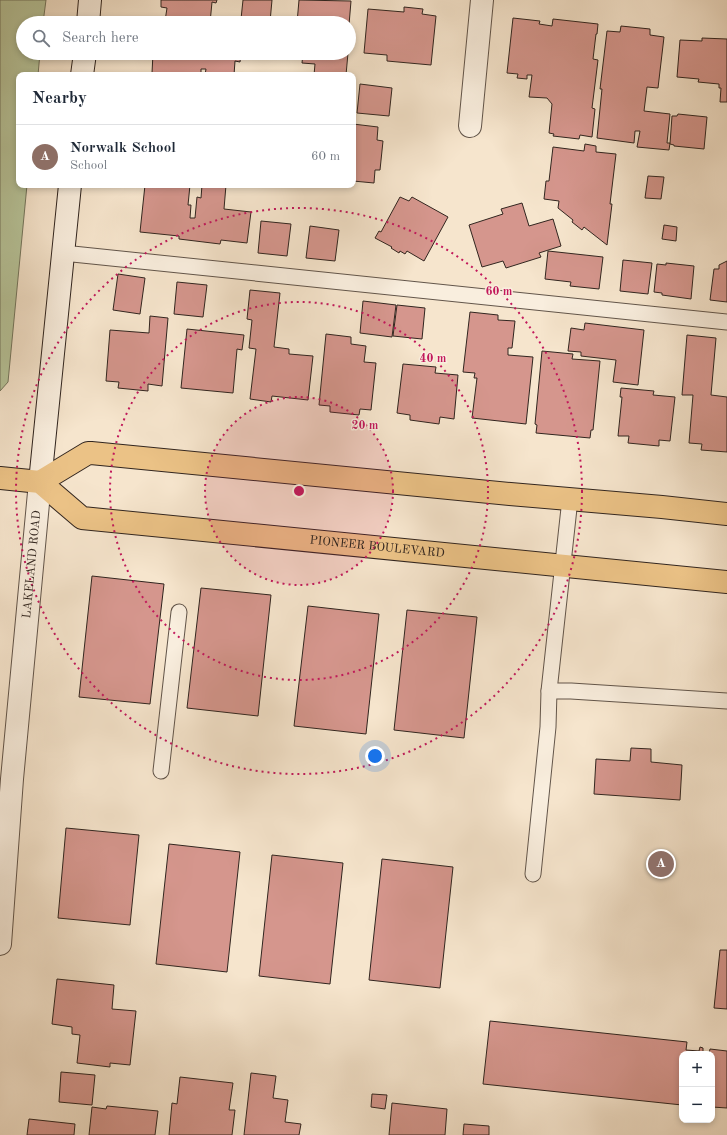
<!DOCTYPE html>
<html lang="en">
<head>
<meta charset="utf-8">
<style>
	body { margin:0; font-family:"Old Standard TT",serif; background:#f6f6f7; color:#1f2937 }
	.controls { position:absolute; right:12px; bottom:12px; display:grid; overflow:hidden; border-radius:8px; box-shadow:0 2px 6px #0003 }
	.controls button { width:36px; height:36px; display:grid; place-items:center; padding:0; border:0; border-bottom:1px solid #e0e1e3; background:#fff; color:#1f2937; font:20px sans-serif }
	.you { position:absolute; left:375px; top:756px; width:14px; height:14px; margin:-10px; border:3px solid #fff; border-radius:50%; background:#1a73e8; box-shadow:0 0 0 6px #1a73e833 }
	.badge { display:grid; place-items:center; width:26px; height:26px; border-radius:50%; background:#ea580c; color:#fff; font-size:13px; font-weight:700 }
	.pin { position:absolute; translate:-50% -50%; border:2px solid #fff; box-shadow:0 1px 4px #0006 }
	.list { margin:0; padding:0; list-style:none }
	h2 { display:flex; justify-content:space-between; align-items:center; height:52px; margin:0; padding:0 16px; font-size:17px }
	h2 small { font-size:13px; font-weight:400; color:#747a83 }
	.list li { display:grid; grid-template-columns:26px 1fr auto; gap:12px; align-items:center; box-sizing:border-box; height:64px; padding:0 16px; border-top:1px solid #e0e1e3 }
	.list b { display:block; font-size:15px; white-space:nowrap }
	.list p { margin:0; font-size:13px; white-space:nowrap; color:#747a83 }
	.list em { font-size:13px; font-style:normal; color:#747a83 }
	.icon { flex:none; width:22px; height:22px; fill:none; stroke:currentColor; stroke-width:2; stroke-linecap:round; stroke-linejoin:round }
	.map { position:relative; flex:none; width:727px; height:1135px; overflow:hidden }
	.search { position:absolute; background:#fff; box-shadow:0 2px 6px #0003; left:16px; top:16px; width:340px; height:44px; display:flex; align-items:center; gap:10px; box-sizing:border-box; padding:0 14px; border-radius:22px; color:#747a83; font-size:15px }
	.panel { position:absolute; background:#fff; box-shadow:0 2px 6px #0003; left:16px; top:72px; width:340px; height:116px; border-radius:8px }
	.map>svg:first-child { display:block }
	.green { fill:#b8c69c; stroke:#74765e }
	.building { fill:#d5968d; stroke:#31251f }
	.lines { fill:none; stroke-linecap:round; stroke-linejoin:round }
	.lane-casing { stroke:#62554a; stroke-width:17 }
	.street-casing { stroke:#62554a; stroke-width:24 }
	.secondary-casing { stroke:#31251f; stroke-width:24 }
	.primary-casing { stroke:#31251f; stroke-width:24 }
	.lane { stroke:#f9eede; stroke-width:15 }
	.street { stroke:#f9eede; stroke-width:22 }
	.secondary { stroke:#f9eede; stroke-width:22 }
	.primary { stroke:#ebc286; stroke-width:22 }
	.ring { fill:none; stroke:#c2185b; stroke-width:2; stroke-dasharray:2 4 }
	.labels { text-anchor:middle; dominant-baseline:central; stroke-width:3; stroke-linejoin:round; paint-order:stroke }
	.street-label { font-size:12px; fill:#31251f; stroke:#f9eede }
	.centre { fill:#c2185b; stroke:#f9eede; stroke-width:2 }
	.ring-label { font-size:12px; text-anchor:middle; font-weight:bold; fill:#c2185b; stroke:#f9eede; stroke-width:3; stroke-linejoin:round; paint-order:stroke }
</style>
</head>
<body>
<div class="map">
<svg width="727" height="1135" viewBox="0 0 727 1135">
	<rect width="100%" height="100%" fill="#f6e5cd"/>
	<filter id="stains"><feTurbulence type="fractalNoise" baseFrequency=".005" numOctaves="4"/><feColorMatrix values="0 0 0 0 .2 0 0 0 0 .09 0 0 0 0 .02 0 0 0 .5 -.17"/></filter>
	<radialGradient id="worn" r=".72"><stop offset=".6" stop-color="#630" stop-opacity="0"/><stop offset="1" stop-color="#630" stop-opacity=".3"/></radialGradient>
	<path class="green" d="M0,0H46L43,23H23V53H40L38,75H19V185H27L8,382L0,391Z"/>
	<g class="building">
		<path d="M161,0H217L216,3L212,2L210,23H182L165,21L167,8L161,7Z"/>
		<path d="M243,0H272L270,22L241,19Z"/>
		<path d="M299,0L351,1L349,25V23H297Z"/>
		<path d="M404,7L423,9L422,14L436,16L431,65L387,61V55L364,53L368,9L404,12Z"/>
		<path d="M513,18L540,21L539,24L552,26L553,19L598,24L597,34H596L593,59L598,60L592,108L595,109L592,137L580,135L579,139L553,136L554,134L549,133L552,104L547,98L529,97L532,75H527V79L517,78L518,74L507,73Z"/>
		<path d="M621,26L650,29V35L664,37L658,88L647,87L644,111L670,114L667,143H670L669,150L637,147L640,131H635L634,143L597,138L602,89H600L607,31L620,32Z"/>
		<path d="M702,38L727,39V102H720L721,88H719V84L698,82L699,79L677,77L680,40L702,41Z"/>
		<path d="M153,53H241L240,62L235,61L234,75H205L206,69H201V75H156V73H152Z"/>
		<path d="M303,53H348L346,75H314L315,64L302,63Z"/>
		<path d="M360,84L392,88L389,116L357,113Z"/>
		<path d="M678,114L707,117L704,149L674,146V145L670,144L672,116H677Z"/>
		<path d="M353,124L378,127L377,140L383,141L380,170H375L374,183L353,181Z"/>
		<path d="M585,144L596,146V152L616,154L610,204H612L607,245L584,227L582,230L572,222L573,220L558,208L559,201L544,199L546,181H549L553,147L584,151Z"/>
		<path d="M648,176L664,177L661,199L645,198Z"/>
		<path d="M145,185H190L188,205H191L190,218H195L197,197L201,198L202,185H226L224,209L251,212L247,243L221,240L220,244L179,239V236L140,232Z"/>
		<path d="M400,197L409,201L412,197L448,217L424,261L407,251L405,254L400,251L399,253L391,248L392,247L375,238L379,231L381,232Z"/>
		<path d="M522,203L529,226L553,219L561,246L539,253L541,257L506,268L503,261L482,267L469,225L503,214L501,209Z"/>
		<path d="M261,221L291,224L287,256L258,253Z"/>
		<path d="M664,225L677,227L676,241L662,239Z"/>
		<path d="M310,226L339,230L335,261L306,258Z"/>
		<path d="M548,251L603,257L599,289L570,286L571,282L545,279Z"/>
		<path d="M623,260L652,263L648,294L620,291Z"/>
		<path d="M727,261V302L710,300L714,269H719V265Z"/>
		<path d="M666,263L694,266L691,299L662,295V293L654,292L657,264L666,265Z"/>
		<path d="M118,274L145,278L140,314L113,310Z"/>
		<path d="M177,282L207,285L203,317L174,314Z"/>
		<path d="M250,290L280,293L274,347L289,349V354L313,356L308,400L272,396L271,402L250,399L256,349L249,348L252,320L247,319Z"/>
		<path d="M363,301L396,305L392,337L360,333Z"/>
		<path d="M397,305L425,308L422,339L393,336Z"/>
		<path d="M470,312L498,315V320L515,321L512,348H508V355L533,357L526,424L472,418L477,378H474L475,373L463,372Z"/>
		<path d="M150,316L168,318L162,386L148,384V391L118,388L119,382L106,381L110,330L149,333Z"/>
		<path d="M585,323L644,330L638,385L613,382L616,360L581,356V352L568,351L571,328L584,330Z"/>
		<path d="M187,329L244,335L242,350L237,349L233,393L181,388Z"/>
		<path d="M326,334L351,337V344L366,346L364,362L376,363L371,410L360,409L359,415L330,412V406L319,405Z"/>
		<path d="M687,335L716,338L711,395L727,397V452L701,450L702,444L689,443L693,395H682Z"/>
		<path d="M542,351L573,354L572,359L600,361L593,430H591L590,438L536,433L537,425L535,424Z"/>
		<path d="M403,364L436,367L435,373L458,375L454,419L440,417L439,424L410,420V415L397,413Z"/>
		<path d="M621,388L654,391L653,395L675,397L670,441L659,440V446L628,443L629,436H618L622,397H620Z"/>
		<path d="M92,576L164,584L150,704L79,697Z"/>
		<path d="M201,588L271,595L258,716L187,708Z"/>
		<path d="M308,606L379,614L366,734L294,726Z"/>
		<path d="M407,610L477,617L464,738L394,730Z"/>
		<path d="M631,748L651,749V762L682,765L680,800L594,794L596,759L630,761Z"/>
		<path d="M66,828L139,835L130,925L58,918Z"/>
		<path d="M169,844L240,852L227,972L156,964Z"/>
		<path d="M272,855L343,863L330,984L259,976Z"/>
		<path d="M382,859L453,867L440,988L369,980Z"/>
		<path d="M720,950H727V1009L714,1008Z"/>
		<path d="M57,979L114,985L112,1009L136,1011L130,1065L110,1063V1067L77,1063L80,1035L72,1034V1027L52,1024Z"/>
		<path d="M490,1021L687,1042L686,1050L699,1051L700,1047L703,1048V1054H682V1105L483,1084Z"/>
		<path d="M710,1049L727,1051V1108L712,1107V1054H709Z"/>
		<path d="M61,1072L95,1075L92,1105L59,1102Z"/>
		<path d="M251,1073L276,1076L273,1098L288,1100L285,1122L301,1124L299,1135H244Z"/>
		<path d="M180,1077L233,1083L229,1110H235L232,1135H169L172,1103L177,1104Z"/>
		<path d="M372,1094L387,1095L385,1109L371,1107Z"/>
		<path d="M392,1103L447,1109L445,1135H389Z"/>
		<path d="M107,1106L158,1111L155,1135H89L92,1107L106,1109Z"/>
		<path d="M29,1119L75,1124L74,1135H27Z"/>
		<path d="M464,1124L489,1126V1135H463Z"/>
	</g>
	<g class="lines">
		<g class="lane-casing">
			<g id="lane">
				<path d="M63,253L727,322"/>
				<path d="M549,691H571L727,701"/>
				<path d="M161,771L179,612"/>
				<path d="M533,874L548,727L549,691L570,499"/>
			</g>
		</g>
		<g class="street-casing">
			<g id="street">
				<path d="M470,126L482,0"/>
				<path id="s1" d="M0,944L12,779L40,482"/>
			</g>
		</g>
		<g class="secondary-casing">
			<g id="secondary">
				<path d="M88,23L90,0"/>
				<path d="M82,75L85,53"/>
				<path d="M40,482L70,185"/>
			</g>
		</g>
		<g class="primary-casing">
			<g id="primary">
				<path id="s2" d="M0,478L40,482L82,518L727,582"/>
				<path d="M40,482L88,453H91L510,494L662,507L727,514"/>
			</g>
		</g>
		<use href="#lane" class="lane"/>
		<use href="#street" class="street"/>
		<use href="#secondary" class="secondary"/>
		<use href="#primary" class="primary"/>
	</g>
	<circle cx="299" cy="491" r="94" fill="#c2185b" fill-opacity=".12"/>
	<g class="ring">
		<circle cx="299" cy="491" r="94"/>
		<circle cx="299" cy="491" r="189"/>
		<circle cx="299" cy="491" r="283"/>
	</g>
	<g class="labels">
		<g class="street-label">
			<text stroke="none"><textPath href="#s2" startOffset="392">PIONEER BOULEVARD</textPath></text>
			<text stroke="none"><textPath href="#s1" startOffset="381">LAKELAND ROAD</textPath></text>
		</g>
	</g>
	<circle cx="299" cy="491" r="6" class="centre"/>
	<g class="ring-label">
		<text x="499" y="295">60 m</text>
		<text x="433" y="362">40 m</text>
		<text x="365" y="429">20 m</text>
	</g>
	<rect width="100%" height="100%" filter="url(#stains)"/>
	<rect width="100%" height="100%" fill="url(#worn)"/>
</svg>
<div class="controls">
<button>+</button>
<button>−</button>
</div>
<div class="you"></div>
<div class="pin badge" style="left:661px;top:864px;background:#8d6e63">A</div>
<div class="search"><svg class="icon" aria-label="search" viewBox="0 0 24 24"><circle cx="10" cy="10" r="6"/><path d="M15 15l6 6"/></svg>Search here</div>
<section class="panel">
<h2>Nearby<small></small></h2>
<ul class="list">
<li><span class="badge" style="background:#8d6e63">A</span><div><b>Norwalk School</b><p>School</p></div><em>60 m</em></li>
</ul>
</section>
</div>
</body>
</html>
